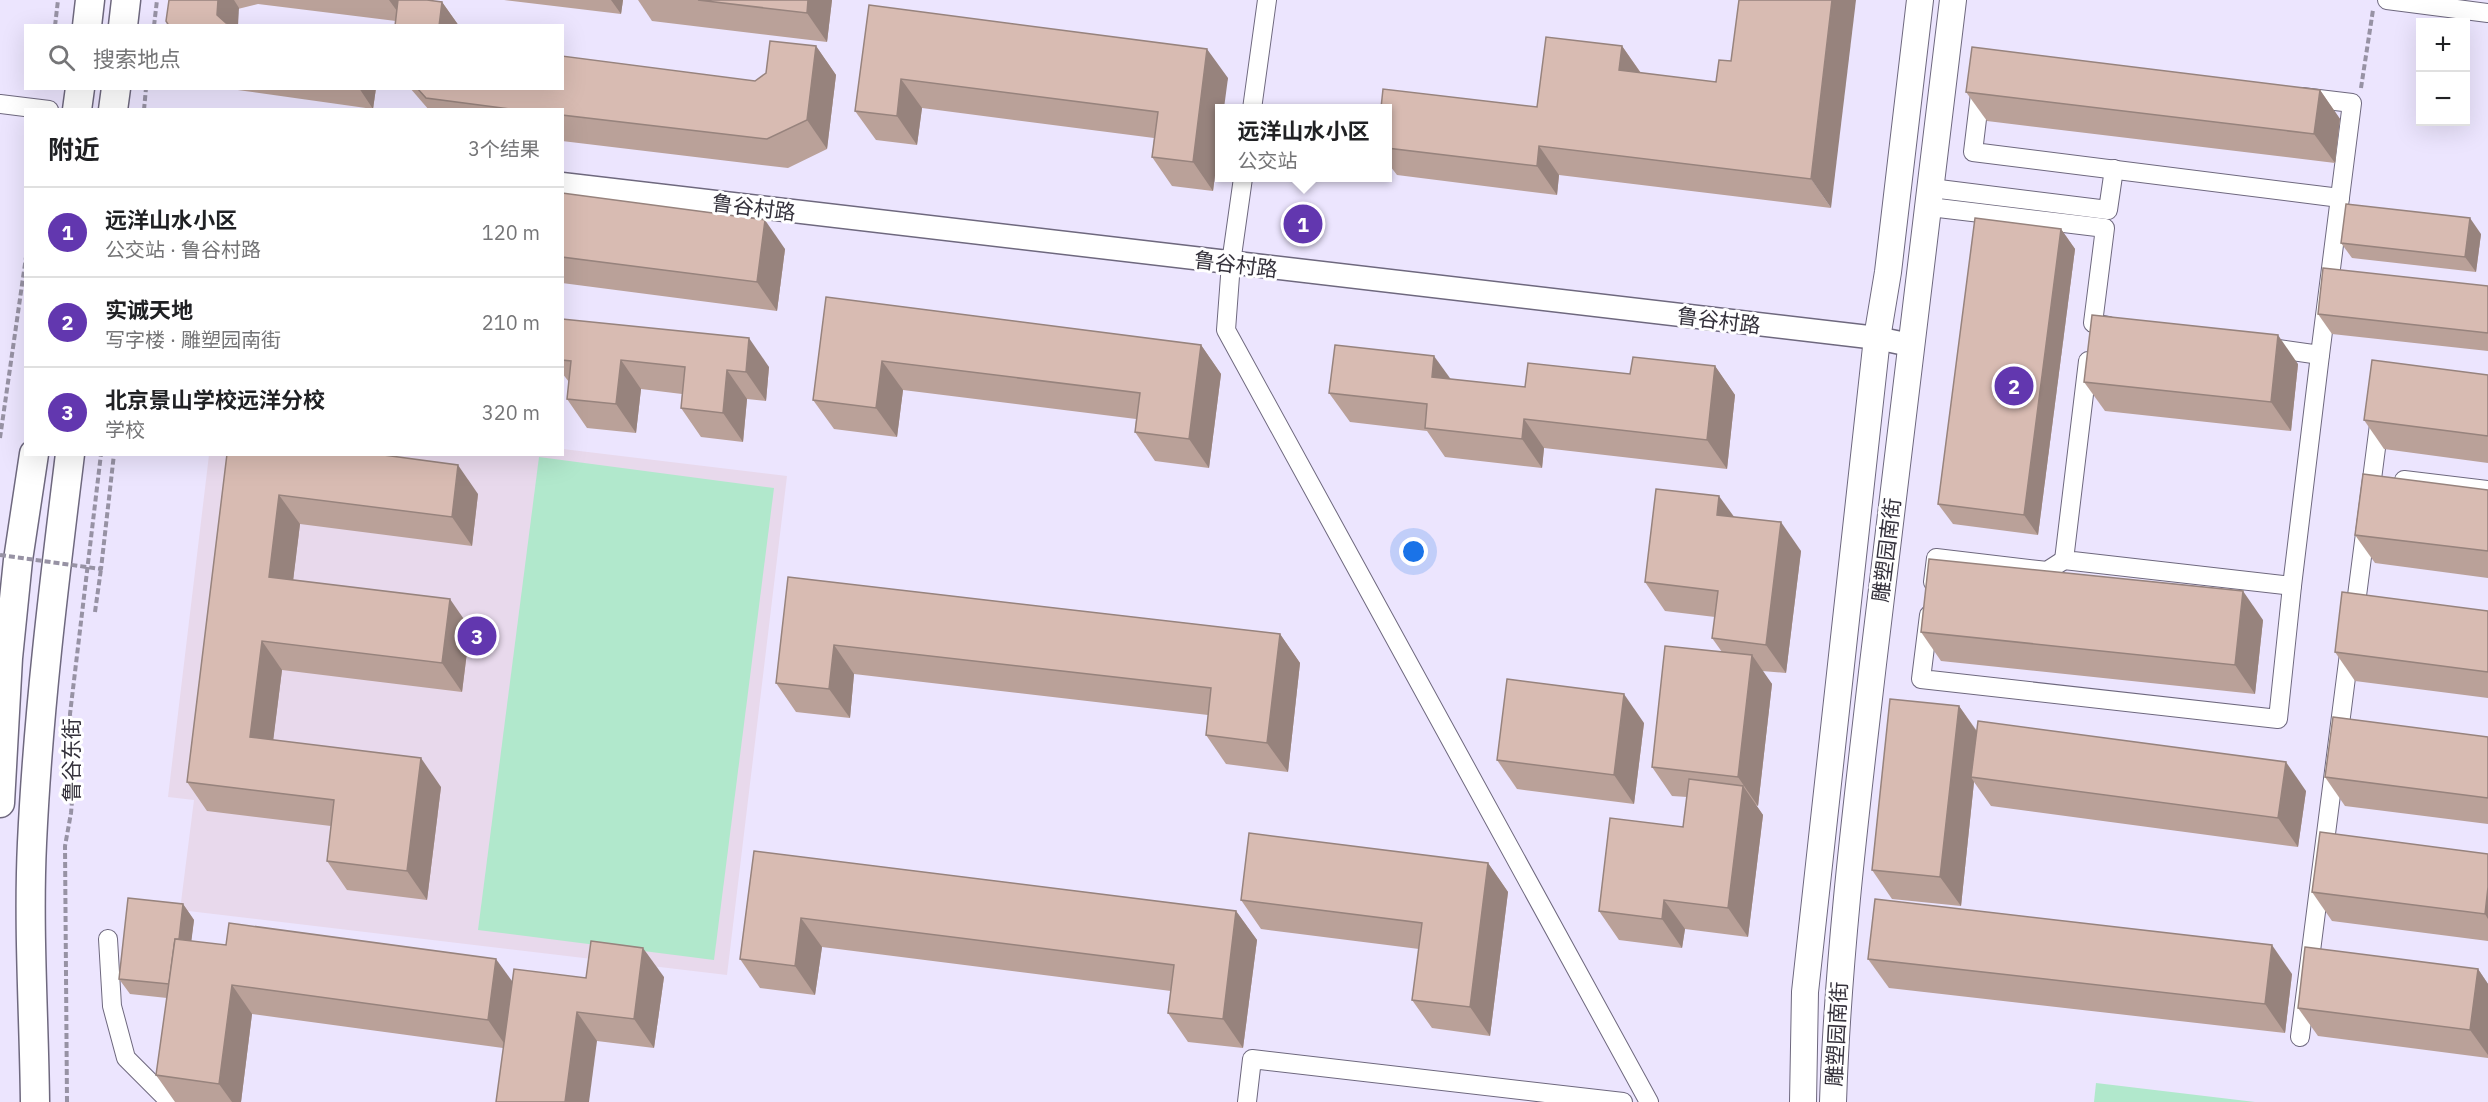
<!DOCTYPE html>
<html lang="zh">
<head>
<meta charset="utf-8">
<style>
	body { margin:0; font-family:"IBM Plex Sans","Noto Sans SC",sans-serif; background:#f6f6f6; color:#202124 }
	.controls { position:absolute; right:18px; top:18px; display:grid; overflow:hidden; border-radius:0px; box-shadow:0 6px 24px #0002 }
	.controls button { width:54px; height:54px; display:grid; place-items:center; padding:0; border:0; border-bottom:2px solid #e0e0e0; background:#fff; color:#202124; font:30px sans-serif }
	.you { position:absolute; left:1414px; top:552px; width:21px; height:21px; margin:-15px; border:4px solid #fff; border-radius:50%; background:#1a73e8; box-shadow:0 0 0 9px #1a73e833 }
	.badge { display:grid; place-items:center; width:39px; height:39px; border-radius:50%; background:#6237af; color:#fff; font-size:20px; font-weight:700 }
	.pin { position:absolute; translate:-50% -50%; border:3px solid #fff; box-shadow:0 2px 6px #0006 }
	.popup { position:absolute; left:1215px; top:104px; width:177px; height:78px; box-sizing:border-box; display:grid; place-content:center; border-radius:0px; background:#fff; filter:drop-shadow(0 2px 4px #0005); font-size:20px; white-space:nowrap; color:#757577 }
	.popup b { font-size:22px; color:#202124 }
	.popup::after { content:''; position:absolute; left:50%; top:100%; margin-left:-12px; border:12px solid transparent; border-top-color:#fff }
	.list { margin:0; padding:0; list-style:none }
	h2 { display:flex; justify-content:space-between; align-items:center; height:78px; margin:0; padding:0 24px; font-size:26px }
	h2 small { font-size:20px; font-weight:400; color:#757577 }
	.list li { display:grid; grid-template-columns:39px 1fr auto; gap:18px; align-items:center; box-sizing:border-box; height:90px; padding:0 24px; border-top:2px solid #e0e0e0 }
	.list b { display:block; font-size:22px; white-space:nowrap }
	.list p { margin:0; font-size:20px; white-space:nowrap; color:#757577 }
	.list em { font-size:20px; font-style:normal; color:#757577 }
	.icon { flex:none; width:33px; height:33px; fill:none; stroke:currentColor; stroke-width:2; stroke-linecap:round; stroke-linejoin:round }
	.map { position:relative; flex:none; width:2488px; height:1102px; overflow:hidden }
	.search { position:absolute; background:#fff; box-shadow:0 6px 24px #0002; left:24px; top:24px; width:540px; height:66px; display:flex; align-items:center; gap:15px; box-sizing:border-box; padding:0 21px; border-radius:0px; color:#757577; font-size:22px }
	.panel { position:absolute; background:#fff; box-shadow:0 6px 24px #0002; left:24px; top:108px; width:540px; height:348px; border-radius:0px }
	.map>svg:first-child { display:block }
	.education { fill:#e8d9ec }
	.green { fill:#b1e8cc }
	.lines { fill:none; stroke-linecap:round; stroke-linejoin:round }
	.minor-casing { stroke:#6e687e; stroke-width:20 }
	.tertiary-casing { stroke:#6e687e; stroke-width:25 }
	.secondary-casing { stroke:#6e687e; stroke-width:28 }
	.primary-casing { stroke:#6e687e; stroke-width:31 }
	.path { stroke:#9792a4; stroke-width:4; stroke-dasharray:6 3; stroke-linecap:butt }
	.minor { stroke:#fff; stroke-width:18 }
	.tertiary { stroke:#fff; stroke-width:22 }
	.secondary { stroke:#fff; stroke-width:26 }
	.primary { stroke:#fff; stroke-width:28 }
	.path-bridge { stroke:#9792a4; stroke-width:4; stroke-dasharray:6 3; stroke-linecap:butt }
	.wall { fill:#baa199 }
	.shaded-wall { fill:#97837d }
	.building { fill:#d8bbb2; stroke:#97837d; stroke-width:1.5 }
	.labels { text-anchor:middle; dominant-baseline:central; stroke-width:6; stroke-linejoin:round; paint-order:stroke }
	.street-label { font-size:21px; fill:#34313b; stroke:#fff }
</style>
</head>
<body>
<div class="map">
<svg width="2488" height="1102" viewBox="0 0 2488 1102">
	<rect width="100%" height="100%" fill="#ece5fe"/>
	<path class="education" d="M563,449L787,476L727,975L180,910L194,800L168,797L209,455L562,454Z"/>
	<g class="green">
		<path d="M539,457L774,488L714,960L478,930Z"/>
		<path d="M2096,1083L2255,1102H2094Z"/>
	</g>
	<g class="lines">
		<g class="minor-casing">
			<g id="minor">
				<path d="M2387,0L2488,13"/>
				<path d="M1981,86L1973,152L2340,198"/>
				<path d="M0,104L49,110"/>
				<path d="M1252,109L1267,0"/>
				<path d="M1243,178L1231,263L1226,330L1649,1102"/>
				<path d="M1931,188L2108,210L2114,169"/>
				<path d="M1930,207L2105,228L2093,323L2109,326"/>
				<path d="M2264,347L2320,355L2352,103L2302,97"/>
				<path d="M2088,361L2064,560L2292,586L2320,355"/>
				<path d="M2404,480L2488,490"/>
				<path d="M1933,582L1936,558L2047,571L2064,560"/>
				<path d="M1929,615L1921,679L2278,719L2292,586"/>
				<path d="M2354,619L2380,417"/>
				<path d="M108,939L112,1006L126,1058L170,1102"/>
				<path d="M2300,1037L2350,646"/>
				<path d="M1247,1102L1252,1059L1623,1102"/>
			</g>
		</g>
		<g class="tertiary-casing">
			<path id="tertiary" d="M562,184L1877,338L1910,345"/>
		</g>
		<g class="secondary-casing">
			<g id="secondary">
				<path d="M1803,1102L1805,992L1877,338L1888,272L1920,0"/>
				<path d="M1833,1102C1838,955 1856,810 1873,664C1898,442 1928,221 1953,0"/>
			</g>
		</g>
		<g class="primary-casing">
			<g id="primary">
				<path d="M87,26L90,0"/>
				<path d="M123,26L126,0"/>
				<path d="M77,110L80,88"/>
				<path d="M113,110L116,88"/>
				<path d="M0,803L8,658L18,560L34,454"/>
				<path d="M35,1102C34,1016 28,929 32,843C38,713 54,584 70,454"/>
			</g>
		</g>
		<g class="path">
			<path d="M55,26L58,0"/>
			<path d="M154,26L157,0"/>
			<path d="M2361,88L2373,10"/>
			<path d="M144,110L146,88"/>
			<path d="M0,438L26,257"/>
			<path d="M95,612L101,569"/>
			<path d="M67,1102L65,846L71,813L75,767L70,714L101,454"/>
		</g>
		<use href="#minor" class="minor"/>
		<use href="#tertiary" class="tertiary"/>
		<use href="#secondary" class="secondary"/>
		<use href="#primary" class="primary"/>
		<path class="path-bridge" d="M0,555L101,569L114,454"/>
	</g>
	<g class="wall">
		<path d="M169,0H427L442,2L459,26H395L396,21L258,4L169,26Z"/>
		<path d="M504,0H623L621,14Z"/>
		<path d="M638,0H832L827,42L652,21Z"/>
		<path d="M869,5L1228,78L1219,108V144L1213,191L1172,186L1152,157L1154,138L922,108L917,145L876,140L855,111Z"/>
		<path d="M816,46L836,75L827,149L788,168L562,141V110H429L410,88H562L755,81Z"/>
		<path d="M1622,46L1641,73L1716,82L1731,61L1831,208L1559,175L1557,195L1397,175L1387,162V108L1537,107Z"/>
		<path d="M223,88H376L373,109Z"/>
		<path d="M2320,90L2340,119L2335,163L1987,121L1966,92Z"/>
		<path d="M562,193L785,249L777,311L562,283Z"/>
		<path d="M2061,229L2075,249L2038,535L1953,524L1938,504Z"/>
		<path d="M2481,234L2476,272L2352,258L2341,243Z"/>
		<path d="M2488,286V351L2332,334L2318,314Z"/>
		<path d="M826,297L1201,345L1221,374L1209,468L1155,461L1135,432L1136,419L903,390L897,437L834,429L813,400Z"/>
		<path d="M562,319L769,367L766,401L747,399L743,442L701,437L681,408L682,394L641,389L636,433L587,428L567,399L569,382L562,373Z"/>
		<path d="M2298,364L2291,431L2105,411L2084,382Z"/>
		<path d="M1715,366L1735,395L1727,469L1544,448L1542,468L1445,457L1427,431L1350,422L1329,393L1450,379L1525,387L1630,374Z"/>
		<path d="M2488,375V463L2384,449L2364,420Z"/>
		<path d="M227,454L478,494L472,546L300,524L293,580L470,628L462,692L282,670L273,740L441,787L427,900L347,890L327,861L331,826L207,811L187,782Z"/>
		<path d="M2488,490V578L2375,563L2355,535Z"/>
		<path d="M1734,517L1801,551L1786,673L1762,671L1772,684L1758,806L1756,805L1763,815L1748,937L1685,929L1682,948L1619,940L1599,911L1683,827L1687,797L1672,796L1652,767L1722,652L1712,638L1715,617L1665,611L1645,582Z"/>
		<path d="M788,577L1280,634L1300,663L1288,772L1226,764L1206,735L1208,715L854,674L850,718L796,712L776,683Z"/>
		<path d="M2488,611V698L2355,681L2335,652Z"/>
		<path d="M2263,620L2255,694L1941,661L1921,632Z"/>
		<path d="M1959,706L1977,731L2306,791L2298,847L1991,806L1974,782L1961,906L1892,899L1872,870Z"/>
		<path d="M1644,723L1634,804L1517,789L1497,760Z"/>
		<path d="M2488,737V824L2345,806L2325,777Z"/>
		<path d="M754,851L1236,911L1257,940L1243,1048L1188,1042L1168,1013L1171,991L822,947L815,995L760,988L740,959Z"/>
		<path d="M2488,854V941L2332,921L2312,892Z"/>
		<path d="M1488,863L1508,892L1490,1036L1432,1028L1412,1000L1419,949L1261,929L1241,900Z"/>
		<path d="M183,904L194,920L191,941L512,981L586,978L664,977L654,1048L597,1041L503,1048L252,1014L241,1102H175L156,1075L167,998L130,994L119,979Z"/>
		<path d="M1868,959L2292,974L2285,1033L1889,988Z"/>
		<path d="M2478,969L2488,984V1058L2318,1036L2298,1008Z"/>
	</g>
	<g class="shaded-wall">
		<path d="M218,0H234L239,8L238,26H224L217,15Z"/>
		<path d="M389,0H407L405,22Z"/>
		<path d="M611,0H623L621,14Z"/>
		<path d="M808,0H832L827,42L807,13Z"/>
		<path d="M1832,0H1856L1831,208L1811,179Z"/>
		<path d="M442,2L459,26H439Z"/>
		<path d="M816,46L836,75L827,149L807,120Z"/>
		<path d="M1622,46L1642,75L1619,70Z"/>
		<path d="M1207,49L1228,78L1224,108H1219V144L1213,191L1193,162Z"/>
		<path d="M901,79L922,108L917,145L897,116Z"/>
		<path d="M359,88H376L373,109Z"/>
		<path d="M2320,90L2340,119L2335,163L2314,134Z"/>
		<path d="M1539,146L1559,175L1557,195L1537,166Z"/>
		<path d="M2470,218L2481,234L2476,272L2465,257Z"/>
		<path d="M765,220L785,249L777,311L757,282Z"/>
		<path d="M2061,229L2075,249L2038,535L2024,515Z"/>
		<path d="M2278,335L2298,364L2291,431L2271,402Z"/>
		<path d="M749,338L769,367L766,401L746,372Z"/>
		<path d="M1201,345L1221,374L1209,468L1189,439Z"/>
		<path d="M1434,356L1455,385L1432,377Z"/>
		<path d="M621,360L641,389L636,433L616,404Z"/>
		<path d="M882,361L903,390L897,437L876,408Z"/>
		<path d="M1715,366L1735,395L1727,469L1707,440Z"/>
		<path d="M727,370L747,399L743,442L723,413Z"/>
		<path d="M1524,419L1544,448L1542,468L1522,439Z"/>
		<path d="M458,465L478,494L472,546L452,517Z"/>
		<path d="M279,495L300,524L290,606L269,577Z"/>
		<path d="M1719,496L1740,525L1717,515Z"/>
		<path d="M1781,522L1801,551L1786,673L1766,645Z"/>
		<path d="M2243,591L2263,620L2255,694L2235,665Z"/>
		<path d="M450,599L470,628L462,692L442,663Z"/>
		<path d="M1280,634L1300,663L1288,772L1267,743Z"/>
		<path d="M262,641L282,670L270,766L250,737Z"/>
		<path d="M834,645L854,674L850,718L829,689Z"/>
		<path d="M1752,655L1772,684L1758,806L1738,777Z"/>
		<path d="M1624,694L1644,723L1634,804L1614,775Z"/>
		<path d="M1959,706L1979,735L1971,777L1974,782L1961,906L1940,877Z"/>
		<path d="M421,758L441,787L427,900L407,871Z"/>
		<path d="M2286,762L2306,791L2298,847L2278,818Z"/>
		<path d="M1743,786L1763,815L1748,937L1728,908Z"/>
		<path d="M1488,863L1508,892L1490,1036L1470,1007Z"/>
		<path d="M2488,887V919L2485,914Z"/>
		<path d="M1664,900L1685,929L1682,948L1662,919Z"/>
		<path d="M183,904L194,920L184,1000L174,985Z"/>
		<path d="M1236,911L1257,940L1243,1048L1223,1019Z"/>
		<path d="M801,918L822,947L815,995L795,966Z"/>
		<path d="M2272,945L2292,974L2285,1033L2265,1004Z"/>
		<path d="M643,948L664,977L654,1048L634,1019Z"/>
		<path d="M496,959L517,988L508,1049L488,1020Z"/>
		<path d="M2478,969L2488,984V1055L2470,1030Z"/>
		<path d="M232,985L252,1014L241,1102H232L219,1084Z"/>
		<path d="M577,1012L597,1041L589,1102H565Z"/>
	</g>
	<g class="building">
		<path d="M169,0H218L217,15L226,23L247,26H169L166,21Z"/>
		<path d="M398,0H427L442,2L439,26H395Z"/>
		<path d="M698,0H808L807,13Z"/>
		<path d="M1739,0H1832L1811,179L1539,146L1537,166L1387,148V108H1381L1383,89L1537,107L1546,37L1622,46L1619,70L1716,82L1719,60L1731,61Z"/>
		<path d="M869,5L1207,49L1193,162L1152,157L1158,112L901,79L897,116L855,111Z"/>
		<path d="M770,41L816,46L807,120L767,139L562,115V110H518L426,98L417,88H562V56L755,81L766,73Z"/>
		<path d="M1972,47L2320,90L2314,134L1966,92Z"/>
		<path d="M562,193L765,220L757,282L562,257Z"/>
		<path d="M2346,204L2470,218L2465,257L2341,243Z"/>
		<path d="M1975,218L2061,229L2024,515L1938,504Z"/>
		<path d="M2323,268L2488,286V333L2318,314Z"/>
		<path d="M826,297L1201,345L1189,439L1135,432L1140,393L882,361L876,408L813,400Z"/>
		<path d="M2092,315L2278,335L2271,402L2084,382Z"/>
		<path d="M562,319L749,338L746,372L727,370L723,413L681,408L685,367L621,360L616,404L567,399L571,361L562,360Z"/>
		<path d="M1335,345L1434,356L1432,377L1525,387L1528,363L1630,374L1633,357L1715,366L1707,440L1524,419L1522,439L1425,428L1427,404L1329,393Z"/>
		<path d="M2372,360L2488,375V436L2364,420Z"/>
		<path d="M227,454H376L458,465L452,517L279,495L269,577L450,599L442,663L262,641L250,737L421,758L407,871L327,861L334,800L187,782Z"/>
		<path d="M2363,474L2488,490V551L2355,535Z"/>
		<path d="M1656,489L1719,496L1717,515L1781,522L1766,645L1712,638L1718,591L1645,582Z"/>
		<path d="M1929,559L2243,591L2235,665L1921,632Z"/>
		<path d="M788,577L1280,634L1267,743L1206,735L1211,688L834,645L829,689L776,683Z"/>
		<path d="M2342,592L2488,611V672L2335,652Z"/>
		<path d="M1665,646L1752,655L1738,777L1652,767Z"/>
		<path d="M1507,679L1624,694L1614,775L1497,760Z"/>
		<path d="M1890,699L1959,706L1940,877L1872,870Z"/>
		<path d="M2333,717L2488,737V798L2325,777Z"/>
		<path d="M1978,721L2286,762L2278,818L1971,777Z"/>
		<path d="M1689,779L1743,786L1728,908L1664,900L1662,919L1599,911L1610,818L1683,827Z"/>
		<path d="M2320,832L2488,854V887L2485,914L2312,892Z"/>
		<path d="M1249,833L1488,863L1470,1007L1412,1000L1422,923L1241,900Z"/>
		<path d="M754,851L1236,911L1223,1019L1168,1013L1174,965L801,918L795,966L740,959Z"/>
		<path d="M128,898L183,904L179,939H175L169,984L119,979Z"/>
		<path d="M1875,899L2272,945L2265,1004L1868,959Z"/>
		<path d="M229,923L496,959L488,1020L232,985L219,1084L156,1075L175,939L226,945Z"/>
		<path d="M591,941L643,948L634,1019L577,1012L565,1102H496L514,969L586,978Z"/>
		<path d="M2305,947L2478,969L2470,1030L2298,1008Z"/>
	</g>
	<g class="labels">
		<g class="street-label">
			<text transform="translate(754 207) rotate(7)">鲁谷村路</text>
			<text transform="translate(1236 264) rotate(7)">鲁谷村路</text>
			<text transform="translate(1719 320) rotate(7)">鲁谷村路</text>
			<text transform="translate(1886 550) rotate(-83)">雕塑园南街</text>
			<text transform="translate(71 760) rotate(-90)">鲁谷东街</text>
			<text transform="translate(1836 1034) rotate(-87)">雕塑园南街</text>
		</g>
	</g>
</svg>
<div class="controls">
<button>+</button>
<button>−</button>
</div>
<div class="you"></div>
<div class="pin badge" style="left:1303px;top:224px">1</div>
<div class="popup"><b>远洋山水小区</b>公交站</div>
<div class="pin badge" style="left:2014px;top:386px">2</div>
<div class="pin badge" style="left:477px;top:636px">3</div>
<div class="search"><svg class="icon" aria-label="search" viewBox="0 0 24 24"><circle cx="10" cy="10" r="6"/><path d="M15 15l6 6"/></svg>搜索地点</div>
<section class="panel">
<h2>附近<small>3个结果</small></h2>
<ul class="list">
<li><span class="badge">1</span><div><b>远洋山水小区</b><p>公交站 · 鲁谷村路</p></div><em>120 m</em></li>
<li><span class="badge">2</span><div><b>实诚天地</b><p>写字楼 · 雕塑园南街</p></div><em>210 m</em></li>
<li><span class="badge">3</span><div><b>北京景山学校远洋分校</b><p>学校</p></div><em>320 m</em></li>
</ul>
</section>
</div>
</body>
</html>
